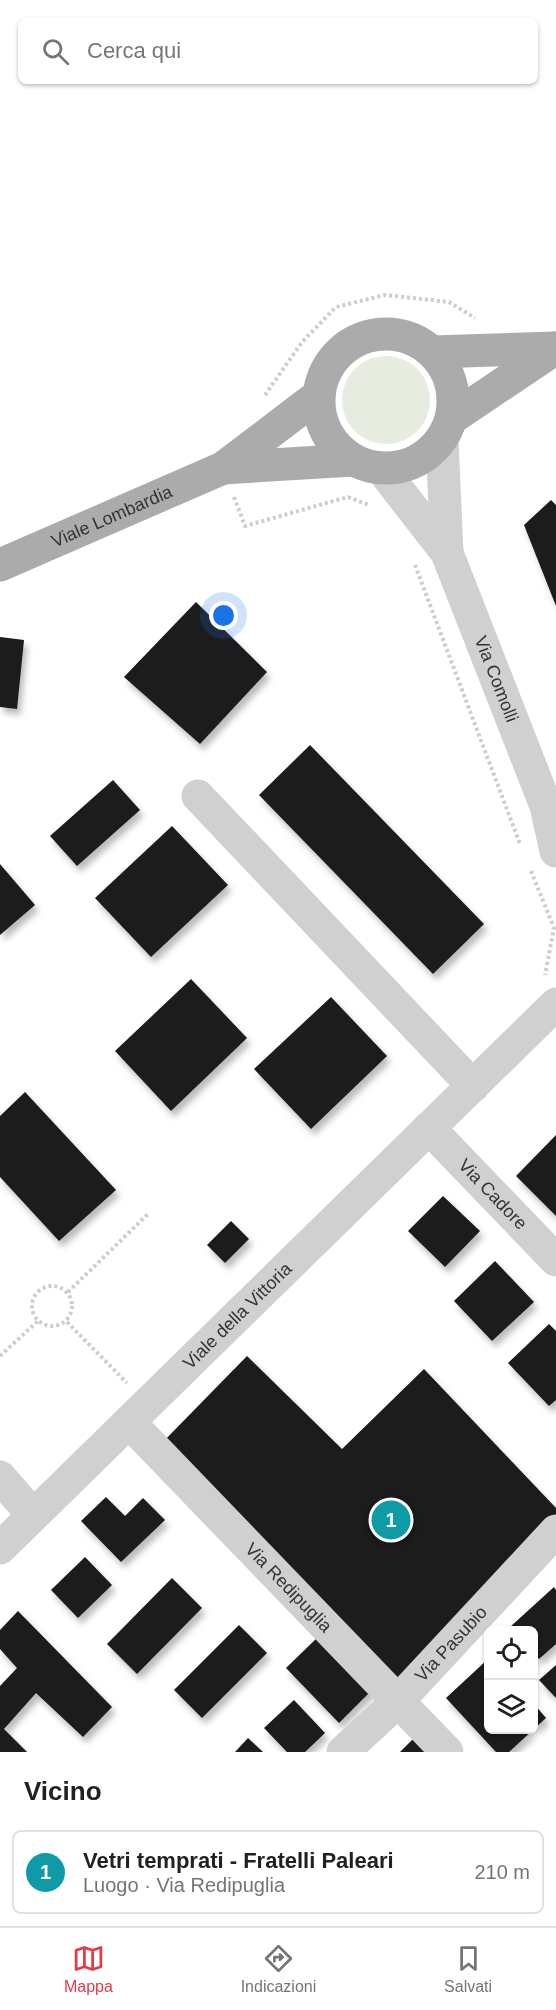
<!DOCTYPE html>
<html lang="it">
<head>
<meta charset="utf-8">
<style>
	body { margin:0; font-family:Helvetica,sans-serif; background:#f6f6f6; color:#202124 }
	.controls { position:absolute; right:18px; bottom:18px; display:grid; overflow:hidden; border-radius:9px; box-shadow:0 2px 4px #0004 }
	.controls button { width:54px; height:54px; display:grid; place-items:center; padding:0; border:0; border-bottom:2px solid #e0e0e0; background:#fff; color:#202124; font:30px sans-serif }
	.you { position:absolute; left:224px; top:616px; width:21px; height:21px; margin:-15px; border:4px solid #fff; border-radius:50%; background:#1a73e8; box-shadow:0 0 0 9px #1a73e833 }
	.badge { display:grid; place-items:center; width:39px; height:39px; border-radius:50%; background:#e63946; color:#fff; font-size:20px; font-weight:700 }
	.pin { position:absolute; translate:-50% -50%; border:3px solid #fff; box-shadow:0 2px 6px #0006 }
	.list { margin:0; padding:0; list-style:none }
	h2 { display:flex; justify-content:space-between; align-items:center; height:78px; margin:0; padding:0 24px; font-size:26px }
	h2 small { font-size:20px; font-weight:400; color:#757577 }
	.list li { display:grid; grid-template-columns:39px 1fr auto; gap:18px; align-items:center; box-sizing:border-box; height:84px; margin:0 12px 12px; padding:0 12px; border:2px solid #e0e0e0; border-radius:9px }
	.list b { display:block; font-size:22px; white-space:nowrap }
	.list p { margin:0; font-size:20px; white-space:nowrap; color:#757577 }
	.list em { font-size:20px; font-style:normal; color:#757577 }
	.icon { flex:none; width:33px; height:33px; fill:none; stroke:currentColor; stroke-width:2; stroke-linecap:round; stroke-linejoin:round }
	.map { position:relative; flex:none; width:556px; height:1752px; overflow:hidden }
	.search { position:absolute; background:#fff; box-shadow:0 2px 4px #0004; left:18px; right:18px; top:18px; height:66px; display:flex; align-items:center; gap:15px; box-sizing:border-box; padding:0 21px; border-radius:9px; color:#757577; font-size:22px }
	.sheet { height:174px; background:#fff }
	nav { display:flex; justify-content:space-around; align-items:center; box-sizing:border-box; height:84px; border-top:2px solid #e0e0e0; background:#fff; font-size:16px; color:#757577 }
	nav a { display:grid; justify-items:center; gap:3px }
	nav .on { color:#e63946 }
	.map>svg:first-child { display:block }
	.green { fill:#e6ecdf }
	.building { fill:#1a1a1a; filter:url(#shadow) }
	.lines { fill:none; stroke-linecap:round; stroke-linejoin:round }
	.path { stroke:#cdcdcd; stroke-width:4; stroke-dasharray:3 3; stroke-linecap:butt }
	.minor { stroke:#d0d0d0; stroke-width:33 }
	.major { stroke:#ababab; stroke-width:33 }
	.labels { text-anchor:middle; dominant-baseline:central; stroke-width:6; stroke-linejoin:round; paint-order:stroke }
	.street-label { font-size:18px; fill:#333; stroke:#fff }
</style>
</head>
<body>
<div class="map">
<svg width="556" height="1752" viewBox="0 0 556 1752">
	<defs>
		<filter id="shadow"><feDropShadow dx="3.5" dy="6" stdDeviation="3" flood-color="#0004"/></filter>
	</defs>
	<rect width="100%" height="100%" fill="#fff"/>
	<circle class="green" cx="386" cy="400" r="44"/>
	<g class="building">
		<path d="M551,500L556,505V606L524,525Z"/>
		<path d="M196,602L267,672L200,744L124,677Z"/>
		<path d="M0,637L24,640L17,709L0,707Z"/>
		<path d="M310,745L484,924L433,974L259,795Z"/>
		<path d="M113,780L140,810L77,866L50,836Z"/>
		<path d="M172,826L228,885L151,957L95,898Z"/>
		<path d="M0,864L35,905L0,935Z"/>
		<path d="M191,979L247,1038L171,1111L115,1051Z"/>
		<path d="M331,997L387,1056L311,1129L254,1069Z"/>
		<path d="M25,1092L116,1190L59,1241L0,1177V1116Z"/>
		<path d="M556,1135V1216L516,1176Z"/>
		<path d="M443,1196L480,1231L445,1267L408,1231Z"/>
		<path d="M231,1221L249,1239L225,1263L207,1245Z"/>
		<path d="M495,1261L534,1302L492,1341L454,1301Z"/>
		<path d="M549,1324L556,1331V1400L549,1406L508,1363Z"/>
		<path d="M247,1356L342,1449L424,1369L556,1508V1531L398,1701L158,1447Z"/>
		<path d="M106,1497L125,1516L143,1498L165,1520L121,1562L81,1521Z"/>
		<path d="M85,1557L112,1585L78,1618L51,1590Z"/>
		<path d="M172,1578L202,1608L137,1674L107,1644Z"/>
		<path d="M554,1587L556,1590V1644L539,1659L534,1653V1630H513L510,1627Z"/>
		<path d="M18,1611L112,1707L83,1737L36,1693L4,1729L27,1752H0V1686L17,1668L0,1649V1630Z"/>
		<path d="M239,1625L267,1653L202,1718L174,1690Z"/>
		<path d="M320,1635L373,1689L339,1723L286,1668Z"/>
		<path d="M488,1659V1730H534V1704L546,1718L509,1752H496L446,1698Z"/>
		<path d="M556,1665V1698L539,1680Z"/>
		<path d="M294,1700L325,1733L305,1752H287L264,1728Z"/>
		<path d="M416,1736L431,1752H400Z"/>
		<path d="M248,1738L263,1752H235Z"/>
	</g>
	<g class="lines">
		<g class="path">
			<path d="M265,395L302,342L336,307L385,295L449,302L475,318"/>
			<path d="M234,497L245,526L348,497L369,505"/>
			<path d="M415,565L520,844"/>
			<path d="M531,871L554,928L545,975"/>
			<circle cx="52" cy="1306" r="20"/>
			<path d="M68,1292L149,1213"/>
			<path d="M67,1322L127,1383"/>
			<path d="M0,1356L38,1321"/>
		</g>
		<g class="minor">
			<path d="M442,440L447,553"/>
			<path id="s1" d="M381,468L447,553L546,806L556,851"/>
			<path d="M198,796L473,1086"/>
			<path id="s2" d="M429,1128L556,1260"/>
			<path id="s3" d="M129,1422L447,1752"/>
			<path d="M0,1477L33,1515"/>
			<path id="s4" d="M0,1548L556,1004"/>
			<path id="s5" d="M343,1752L398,1701L556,1531"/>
		</g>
		<g class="major">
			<circle cx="386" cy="401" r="67"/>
			<path d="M433,352L555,348"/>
			<path d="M452,418L556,348"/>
			<path d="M223,468L353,460"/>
			<path id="s6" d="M0,565L223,468L319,395"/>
		</g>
	</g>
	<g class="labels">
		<g class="street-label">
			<text stroke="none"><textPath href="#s6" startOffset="122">Viale Lombardia</textPath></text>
			<text stroke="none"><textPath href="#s1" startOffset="243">Via Comolli</textPath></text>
			<text stroke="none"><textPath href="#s2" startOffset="92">Via Cadore</textPath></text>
			<text stroke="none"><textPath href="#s4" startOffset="332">Viale della Vittoria</textPath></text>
			<text stroke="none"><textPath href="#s3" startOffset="230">Via Redipuglia</textPath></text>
			<text stroke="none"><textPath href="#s5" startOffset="153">Via Pasubio</textPath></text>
		</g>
	</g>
</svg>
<div class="controls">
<button><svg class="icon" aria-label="locate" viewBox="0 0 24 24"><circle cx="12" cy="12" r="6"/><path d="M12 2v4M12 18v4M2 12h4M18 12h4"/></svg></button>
<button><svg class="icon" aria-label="layers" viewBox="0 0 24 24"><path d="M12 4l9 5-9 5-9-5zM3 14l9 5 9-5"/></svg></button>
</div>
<div class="you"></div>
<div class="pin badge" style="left:391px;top:1520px;background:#0f9aa8">1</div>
<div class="search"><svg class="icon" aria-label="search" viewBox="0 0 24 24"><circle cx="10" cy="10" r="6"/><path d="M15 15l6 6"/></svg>Cerca qui</div>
</div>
<section class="sheet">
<h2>Vicino<small></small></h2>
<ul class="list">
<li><span class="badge" style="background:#0f9aa8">1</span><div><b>Vetri temprati - Fratelli Paleari</b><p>Luogo · Via Redipuglia</p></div><em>210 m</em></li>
</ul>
</section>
<nav>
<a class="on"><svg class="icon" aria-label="map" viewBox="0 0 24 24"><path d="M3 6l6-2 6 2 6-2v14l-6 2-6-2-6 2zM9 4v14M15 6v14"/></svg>Mappa</a>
<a><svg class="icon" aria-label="directions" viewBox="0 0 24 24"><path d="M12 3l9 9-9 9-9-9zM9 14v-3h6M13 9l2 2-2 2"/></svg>Indicazioni</a>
<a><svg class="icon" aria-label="saved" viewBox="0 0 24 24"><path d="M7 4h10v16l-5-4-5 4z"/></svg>Salvati</a>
</nav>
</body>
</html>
